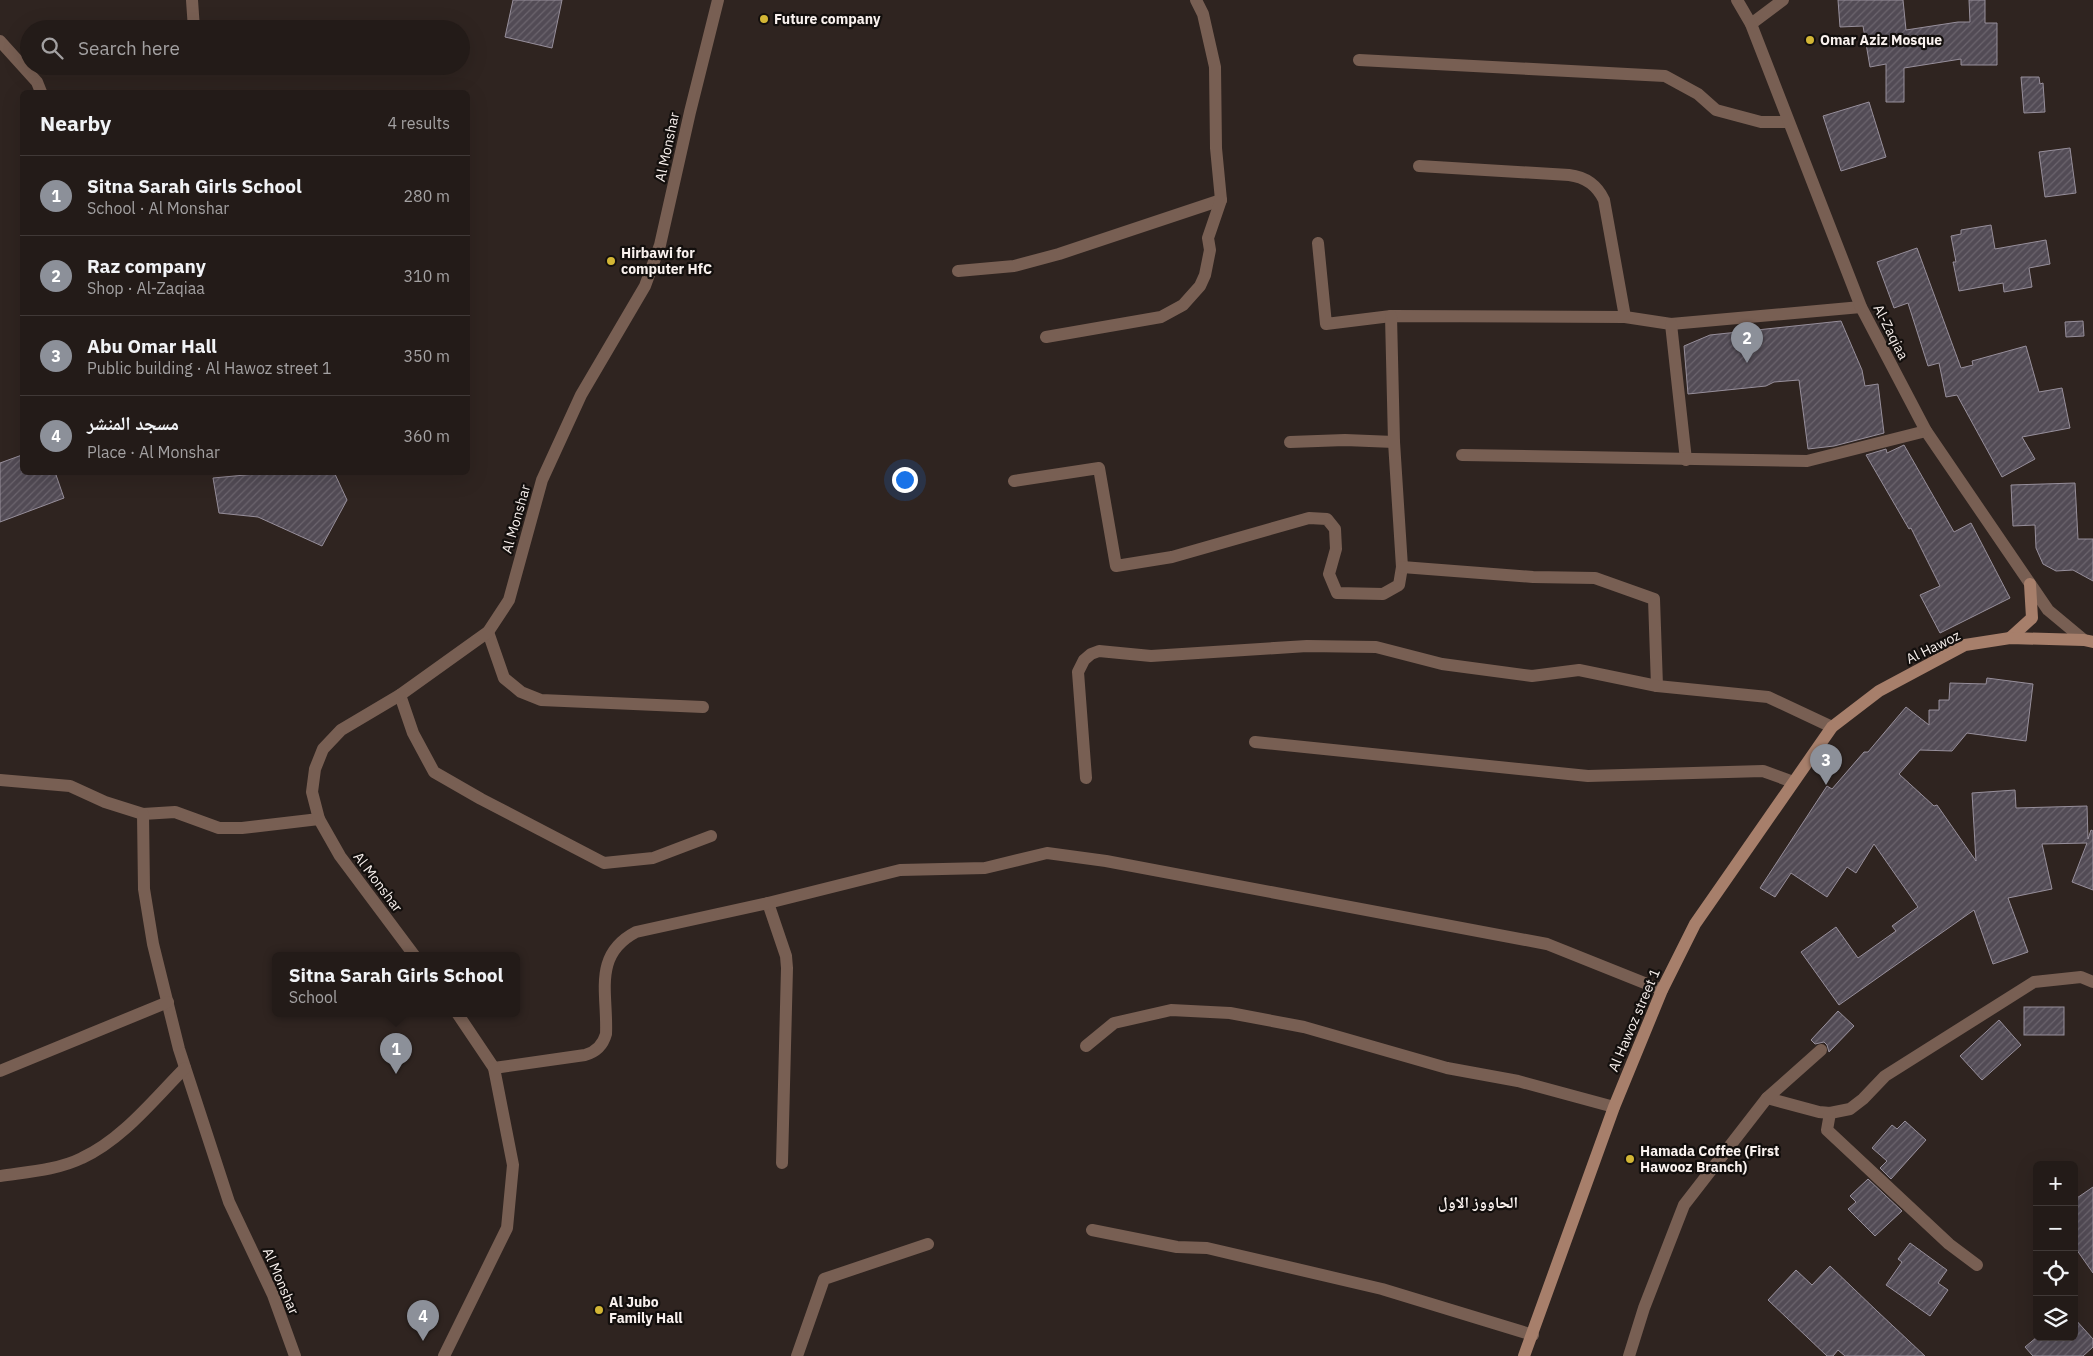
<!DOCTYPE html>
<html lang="en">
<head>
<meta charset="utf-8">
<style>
	body { margin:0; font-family:"IBM Plex Sans","Noto Naskh Arabic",sans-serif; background:#2f2825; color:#f1f3f6 }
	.controls { position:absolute; right:15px; bottom:15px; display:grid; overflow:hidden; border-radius:8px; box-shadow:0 5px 20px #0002 }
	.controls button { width:45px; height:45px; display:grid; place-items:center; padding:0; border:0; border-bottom:1px solid #403937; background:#231b18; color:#f1f3f6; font:25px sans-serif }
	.you { position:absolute; left:904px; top:479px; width:18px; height:18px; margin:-12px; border:4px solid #fff; border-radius:50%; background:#1a73e8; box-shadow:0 0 0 8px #1a73e833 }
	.badge { display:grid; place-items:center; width:32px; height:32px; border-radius:50%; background:#8c9099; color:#fff; font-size:16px; font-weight:700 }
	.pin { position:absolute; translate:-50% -41px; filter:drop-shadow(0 1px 2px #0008) }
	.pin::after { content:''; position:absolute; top:26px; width:18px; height:15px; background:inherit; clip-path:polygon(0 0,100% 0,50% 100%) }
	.popup { position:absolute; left:272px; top:952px; width:248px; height:65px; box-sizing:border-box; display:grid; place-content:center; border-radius:8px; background:#231b18; filter:drop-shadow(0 1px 4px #0005); font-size:16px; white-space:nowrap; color:#a3a1a2 }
	.popup b { font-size:19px; color:#f1f3f6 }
	.popup::after { content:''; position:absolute; left:50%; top:100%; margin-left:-10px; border:10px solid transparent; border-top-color:#231b18 }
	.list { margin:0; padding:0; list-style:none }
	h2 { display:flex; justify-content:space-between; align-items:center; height:65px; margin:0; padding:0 20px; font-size:21px }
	h2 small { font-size:16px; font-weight:400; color:#a3a1a2 }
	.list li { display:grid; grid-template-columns:32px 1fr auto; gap:15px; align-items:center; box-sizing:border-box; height:80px; padding:0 20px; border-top:1px solid #403937 }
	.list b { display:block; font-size:19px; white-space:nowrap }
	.list p { margin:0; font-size:16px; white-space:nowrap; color:#a3a1a2 }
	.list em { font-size:16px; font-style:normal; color:#a3a1a2 }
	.icon { flex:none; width:28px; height:28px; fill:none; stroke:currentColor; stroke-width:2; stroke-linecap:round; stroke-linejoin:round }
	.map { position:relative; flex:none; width:2093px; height:1356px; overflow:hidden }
	.search { position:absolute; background:#231b18; box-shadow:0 5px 20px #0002; left:20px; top:20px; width:450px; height:55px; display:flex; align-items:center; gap:12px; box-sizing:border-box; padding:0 18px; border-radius:28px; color:#a3a1a2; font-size:19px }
	.panel { position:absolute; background:#231b18; box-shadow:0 5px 20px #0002; left:20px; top:90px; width:450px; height:385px; border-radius:8px }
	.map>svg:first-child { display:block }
	.building { fill:url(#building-hatch); stroke:#978f9b }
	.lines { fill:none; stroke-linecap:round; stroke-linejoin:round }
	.minor { stroke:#785f53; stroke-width:12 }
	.tertiary { stroke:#785f53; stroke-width:12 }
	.secondary { stroke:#a77f6b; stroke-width:12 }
	.poi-dot { fill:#d3b635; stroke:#130f0d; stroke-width:2 }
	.labels { text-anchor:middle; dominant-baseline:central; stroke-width:4.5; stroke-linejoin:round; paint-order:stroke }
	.poi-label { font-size:14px; font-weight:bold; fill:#f9f1ee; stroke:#130f0d; text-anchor:start }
	.street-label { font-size:14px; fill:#f9f1ee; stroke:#130f0d }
	.quarter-label { font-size:16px; font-weight:bold; fill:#f9f1ee; stroke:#130f0d }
</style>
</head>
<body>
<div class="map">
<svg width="2093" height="1356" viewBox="0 0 2093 1356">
	<defs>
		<pattern id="building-hatch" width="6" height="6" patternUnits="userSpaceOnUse" patternTransform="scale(1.25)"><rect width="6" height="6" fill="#524b55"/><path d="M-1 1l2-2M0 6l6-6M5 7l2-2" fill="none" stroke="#6c656e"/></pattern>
	</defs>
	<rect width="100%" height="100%" fill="#2f2420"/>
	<g class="building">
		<path d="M513,0H562L552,48L505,37Z"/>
		<path d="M1838,0H1903L1906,30L1958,22H1970L1969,0H1985V23H1997V65H1961V59L1904,68V102H1886V64L1870,67L1863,26L1840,27Z"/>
		<path d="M2021,77H2039L2040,84L2043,83L2045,112L2024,113Z"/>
		<path d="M1869,102L1886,157L1841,171L1823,116Z"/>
		<path d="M2070,148L2076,193L2045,197L2039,152Z"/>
		<path d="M1991,225L1995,249L2046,240L2050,264L2029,268L2032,287L2004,292L2003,283L1959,291L1953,262H1956L1951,236L1961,234V230Z"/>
		<path d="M1917,248L1961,368L1973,365L1972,361L2026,346L2039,392L2062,388L2070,428L2022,437L2035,459L2002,477L1957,395L1946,397L1939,363L1928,366L1908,303L1894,308L1877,262Z"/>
		<path d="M1841,321L1862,370L1865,386L1878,384L1884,433L1834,446L1808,449L1799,380L1774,382L1766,386L1688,394L1684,346L1710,335Z"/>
		<path d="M2083,321L2084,336L2066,337L2065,322Z"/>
		<path d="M1904,445L1954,532L1971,523L2010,598L1940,633L1920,595L1940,586L1911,528L1909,529L1866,455L1886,449L1887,453Z"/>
		<path d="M22,455V472H55L64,498L0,522V463Z"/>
		<path d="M277,472H334L347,500L322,546L258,517L219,513L213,478Z"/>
		<path d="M2075,483L2078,539H2093V581L2073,570L2056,571L2043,564L2036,548L2035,525L2013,526L2011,485Z"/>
		<path d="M1987,678L2033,684L2026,741L1967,733L1952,751L1920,750L1899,774L1934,806L1937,805L1976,861L1972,793L2015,790L2016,808L2087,806L2088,839L2091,830L2093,831V890L2072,882L2087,843L2042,844L2052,889L2008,898L2028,952L1993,964L1974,910L1839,1005L1801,952L1836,927L1858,958L1896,931L1892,926L1918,907L1874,844L1856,873L1847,867L1827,897L1791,873L1775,897L1760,888L1827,786L1832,789L1864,752H1868L1906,707L1929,725V710H1939V700H1949L1950,683L1986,684Z"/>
		<rect x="2024" y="1007" width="40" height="28"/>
		<path d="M1838,1011L1854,1026L1829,1052L1827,1045L1824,1042L1815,1044L1811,1040Z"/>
		<path d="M1999,1020L2021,1045L1982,1080L1960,1056Z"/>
		<path d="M1905,1121L1926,1140L1891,1179L1880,1168L1887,1161L1872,1148L1892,1125L1897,1129Z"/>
		<path d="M1868,1179L1902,1211L1875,1236L1848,1209L1856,1202L1850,1196Z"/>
		<path d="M2093,1187V1273L2074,1246V1200Z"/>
		<path d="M1910,1243L1947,1270L1938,1283L1948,1290L1930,1316L1886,1285L1902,1262L1898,1259Z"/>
		<path d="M1830,1266L1877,1311L1925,1356H1845L1838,1350L1833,1356H1827L1768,1300L1796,1270L1812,1285Z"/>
		<path d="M2074,1318L2093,1339V1347L2083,1356H2033L2025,1347L2037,1337H2074Z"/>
	</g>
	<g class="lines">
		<g class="minor">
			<path d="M192,0L194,29"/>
			<path d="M1751,24L1783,0"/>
			<path d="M0,41L37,82L41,92"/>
			<path d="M1359,60L1665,76L1698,94L1716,110L1761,122H1788"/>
			<path d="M1419,166L1569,175C1586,177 1597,185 1604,200L1625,317"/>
			<path d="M1318,243L1326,324L1391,316L1625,317L1671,324L1861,307"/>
			<path d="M958,271L1014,266L1059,254L1221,200"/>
			<path d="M1671,324L1686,460"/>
			<path d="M1046,337L1161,317L1183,305L1200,286L1205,275L1210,250L1208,238L1221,200L1216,148L1215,67L1203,14L1196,0"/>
			<path d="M1290,442L1345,440L1394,442"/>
			<path d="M1462,455L1807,461L1926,431"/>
			<path d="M1014,481L1099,468L1116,566L1172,557L1309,518L1327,519L1335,529L1336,549L1329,574L1337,593L1383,594L1399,585L1402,567L1394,442L1391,316"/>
			<path d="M1402,567L1533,577L1595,578L1654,599L1657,686"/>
			<path d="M488,632L504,678L521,692L541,700L703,707"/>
			<path d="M400,695L413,733L434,772L481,799L604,863L653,858L711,836"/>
			<path d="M1255,742L1588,776L1763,771L1793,782"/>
			<path d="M1086,778L1078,672L1084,660L1091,654L1099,651L1151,656L1307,646L1376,647L1442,664L1532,676L1579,670L1657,686L1768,697L1832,727"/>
			<path d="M0,780L70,786L105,802L143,814L175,812L219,828H242L319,819"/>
			<path d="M143,814L144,889L153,944L179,1049L229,1202L273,1295L295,1356"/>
			<path d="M768,903L786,956L787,968L782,1163"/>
			<path d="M414,955L340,856L319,819L312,792L315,769L323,749L341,730L400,695L488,632L509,600L542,480L581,395L645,286L660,245L690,112L718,0"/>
			<path d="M1086,1046L1114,1023L1171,1010L1230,1013L1304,1027L1447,1068L1518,1081L1614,1107"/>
			<path d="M494,1068L585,1055C596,1052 603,1045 606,1034C608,994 592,955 636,932L768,903L900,870L985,868L1047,853L1106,861L1547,944L1662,990"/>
			<path d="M0,1071L168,1002"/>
			<path d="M1767,1098L1819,1112L1830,1113L1850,1109L1863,1099L1885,1076L2034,982L2081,977L2093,982"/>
			<path d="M1830,1113L1827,1130L1949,1244L1977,1265"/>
			<path d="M0,1176C26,1172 58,1170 82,1158C123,1139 154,1099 185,1068"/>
			<path d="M1092,1230L1177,1247L1207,1248L1382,1289L1533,1335"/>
			<path d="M444,1356L507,1228L513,1165L494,1068L457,1013"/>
			<path d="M797,1356L824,1279L928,1244"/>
			<path d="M1629,1356L1644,1308L1684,1205L1767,1098L1821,1050"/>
		</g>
		<path class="tertiary" d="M1737,0L1751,24L1861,307L1926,431L2048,610L2084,640"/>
		<g class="secondary">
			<path d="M2010,638L2032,618L2030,584"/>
			<path d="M1524,1356L1614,1107L1662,990L1695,924L1832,727L1879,691L1965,645L2010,638L2084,640L2093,642"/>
		</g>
	</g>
	<g class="poi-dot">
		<circle cx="764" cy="19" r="5"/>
		<circle cx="1810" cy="40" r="5"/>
		<circle cx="611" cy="261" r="5"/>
		<circle cx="1630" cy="1159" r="5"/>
		<circle cx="599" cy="1310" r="5"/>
	</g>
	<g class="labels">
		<g class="poi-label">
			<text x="774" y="19">Future company</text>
			<text x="1820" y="40">Omar Aziz Mosque</text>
			<text x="621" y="253">Hirbawi for<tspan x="621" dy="16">computer HfC</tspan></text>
			<text x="1640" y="1151">Hamada Coffee (First<tspan x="1640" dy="16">Hawooz Branch)</tspan></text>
			<text x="609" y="1302">Al Jubo<tspan x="609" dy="16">Family Hall</tspan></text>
		</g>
		<g class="street-label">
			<text transform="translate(667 147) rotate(-78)">Al Monshar</text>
			<text transform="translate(1891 332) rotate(63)">Al-Zaqiaa</text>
			<text transform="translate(516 519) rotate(-74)">Al Monshar</text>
			<text transform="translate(1933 647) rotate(-26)">Al Hawoz</text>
			<text transform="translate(378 882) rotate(53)">Al Monshar</text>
			<text transform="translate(1634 1020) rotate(-67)">Al Hawoz street 1</text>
			<text transform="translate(281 1281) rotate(67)">Al Monshar</text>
		</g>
		<g class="quarter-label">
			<text x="1478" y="1202">الحاووز الاول</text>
		</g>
	</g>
</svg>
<div class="controls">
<button>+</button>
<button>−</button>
<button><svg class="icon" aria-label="locate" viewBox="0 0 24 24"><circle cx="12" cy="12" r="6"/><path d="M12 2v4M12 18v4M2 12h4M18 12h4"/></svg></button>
<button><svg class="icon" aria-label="layers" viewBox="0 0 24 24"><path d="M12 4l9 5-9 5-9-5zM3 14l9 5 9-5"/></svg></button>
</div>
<div class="you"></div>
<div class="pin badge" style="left:396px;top:1074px">1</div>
<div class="popup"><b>Sitna Sarah Girls School</b>School</div>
<div class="pin badge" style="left:1747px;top:363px">2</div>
<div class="pin badge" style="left:1826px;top:785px">3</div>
<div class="pin badge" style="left:423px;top:1341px">4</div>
<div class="search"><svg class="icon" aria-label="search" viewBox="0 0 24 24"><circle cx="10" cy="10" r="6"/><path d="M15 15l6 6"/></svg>Search here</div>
<section class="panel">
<h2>Nearby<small>4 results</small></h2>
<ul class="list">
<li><span class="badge">1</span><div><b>Sitna Sarah Girls School</b><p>School · Al Monshar</p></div><em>280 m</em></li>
<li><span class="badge">2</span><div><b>Raz company</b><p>Shop · Al-Zaqiaa</p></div><em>310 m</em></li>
<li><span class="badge">3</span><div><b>Abu Omar Hall</b><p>Public building · Al Hawoz street 1</p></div><em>350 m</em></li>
<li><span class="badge">4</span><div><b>مسجد المنشر</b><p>Place · Al Monshar</p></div><em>360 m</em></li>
</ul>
</section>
</div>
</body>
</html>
